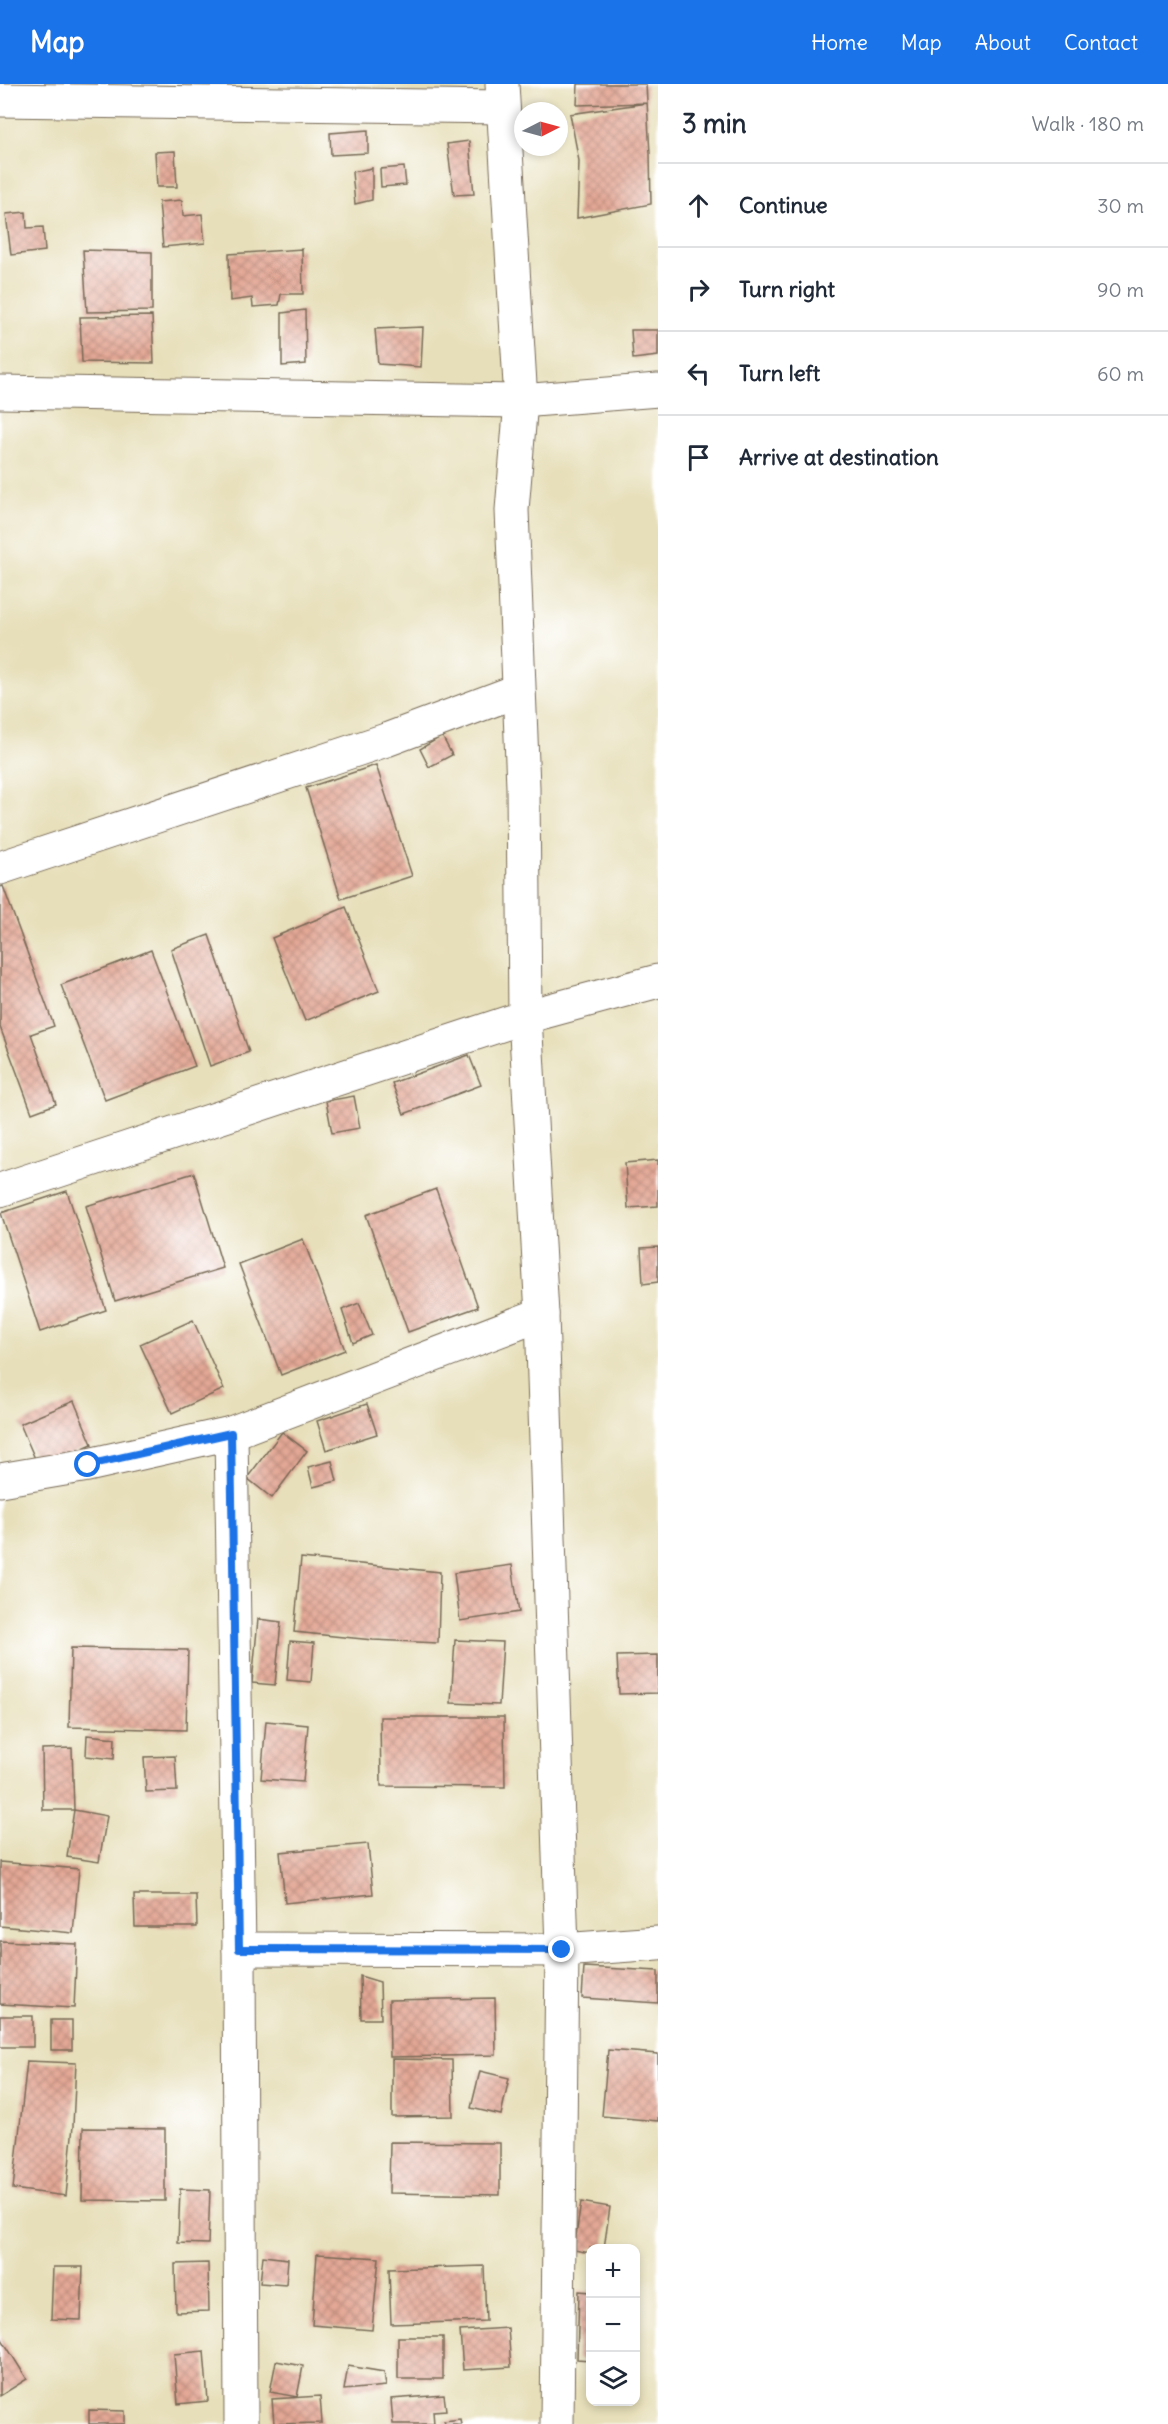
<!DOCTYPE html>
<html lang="en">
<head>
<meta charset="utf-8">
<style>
	body { margin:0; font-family:Delius,sans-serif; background:#f2f2f3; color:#1f2937 }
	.controls { position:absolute; right:18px; bottom:18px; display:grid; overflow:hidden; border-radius:12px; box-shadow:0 3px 9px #0003 }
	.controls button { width:54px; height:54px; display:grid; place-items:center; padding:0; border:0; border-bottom:2px solid #e0e1e3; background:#fff; color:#1f2937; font:30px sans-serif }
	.compass { position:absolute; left:514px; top:18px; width:54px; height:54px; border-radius:50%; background:#fff; box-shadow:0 3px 9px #0003; rotate:84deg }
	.stop { position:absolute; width:18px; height:18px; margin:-14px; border:4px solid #1a73e8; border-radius:50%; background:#fff }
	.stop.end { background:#1a73e8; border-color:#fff; box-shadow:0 2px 6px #0008 }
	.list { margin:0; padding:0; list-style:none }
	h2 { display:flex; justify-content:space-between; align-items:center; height:78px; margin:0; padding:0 24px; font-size:26px }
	h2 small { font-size:20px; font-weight:400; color:#747a83 }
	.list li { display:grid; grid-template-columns:39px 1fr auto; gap:18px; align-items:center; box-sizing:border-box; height:84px; padding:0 24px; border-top:2px solid #e0e1e3 }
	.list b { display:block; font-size:22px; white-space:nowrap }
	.list em { font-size:20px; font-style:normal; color:#747a83 }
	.icon { flex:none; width:33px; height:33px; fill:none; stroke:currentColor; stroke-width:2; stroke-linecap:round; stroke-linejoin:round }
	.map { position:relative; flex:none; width:658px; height:2340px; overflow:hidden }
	header { display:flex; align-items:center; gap:36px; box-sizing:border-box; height:84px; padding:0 30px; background:#1a73e8; color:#fff }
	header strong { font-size:28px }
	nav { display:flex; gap:33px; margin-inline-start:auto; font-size:21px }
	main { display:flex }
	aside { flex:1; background:#fff }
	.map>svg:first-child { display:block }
	.building { fill:url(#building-cross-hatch) }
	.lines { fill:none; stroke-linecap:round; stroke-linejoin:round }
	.minor-casing { stroke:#776955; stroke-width:35 }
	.minor { stroke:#fff; stroke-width:33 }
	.route { stroke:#1a73e8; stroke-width:8 }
</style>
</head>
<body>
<header>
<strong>Map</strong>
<nav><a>Home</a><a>Map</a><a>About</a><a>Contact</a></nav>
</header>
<main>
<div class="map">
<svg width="658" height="2340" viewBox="0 0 658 2340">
	<defs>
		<pattern id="building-cross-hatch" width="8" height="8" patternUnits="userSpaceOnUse" patternTransform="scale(1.5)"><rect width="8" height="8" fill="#e4a896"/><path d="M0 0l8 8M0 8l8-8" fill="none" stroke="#ba897a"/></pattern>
	</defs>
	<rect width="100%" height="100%" fill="#fff"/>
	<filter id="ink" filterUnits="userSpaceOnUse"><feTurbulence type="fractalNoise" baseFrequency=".0167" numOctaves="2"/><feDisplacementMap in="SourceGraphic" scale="12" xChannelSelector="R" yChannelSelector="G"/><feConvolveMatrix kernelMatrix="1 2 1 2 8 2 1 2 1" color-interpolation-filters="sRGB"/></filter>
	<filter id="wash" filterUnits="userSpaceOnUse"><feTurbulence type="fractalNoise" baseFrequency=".008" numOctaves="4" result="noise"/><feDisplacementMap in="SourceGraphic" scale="24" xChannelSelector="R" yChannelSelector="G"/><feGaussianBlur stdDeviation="1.35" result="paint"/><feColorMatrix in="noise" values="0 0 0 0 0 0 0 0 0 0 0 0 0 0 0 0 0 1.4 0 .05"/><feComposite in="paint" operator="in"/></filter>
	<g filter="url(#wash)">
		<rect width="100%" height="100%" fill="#e7dfba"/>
		<g id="blocks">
			<g class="building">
				<path d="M578,0H646L650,70L651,120L577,134L579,77L570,30L647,19L577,21Z"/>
				<path d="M368,46V69L331,71L330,49Z"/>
				<path d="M469,57L474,110L454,111L447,60Z"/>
				<path d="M175,67L177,103H157L155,68Z"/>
				<path d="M404,83L406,101L381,103L380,85Z"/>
				<path d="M372,84V116L355,120L352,88Z"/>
				<path d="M182,116L183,132L202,130L205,159L163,163L159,118Z"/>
				<path d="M26,128L27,144L43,143L45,167L11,171L6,130Z"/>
				<path d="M302,165L303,210H281L279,221L253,223L252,214L230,217L229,170Z"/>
				<path d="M83,166L152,168V227L87,228Z"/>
				<path d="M305,226L306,280L282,282V229Z"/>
				<path d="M152,232L154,279L82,278L80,233Z"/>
				<path d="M423,243L421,283L378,280L375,245Z"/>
				<path d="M631,246H658V272L633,275Z"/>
				<path d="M442,652L452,671L429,683L420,665Z"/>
				<path d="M376,681L412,792L341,815L306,704Z"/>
				<path d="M3,802L54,942L31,950L56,1020L32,1029L0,943V803Z"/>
				<path d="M346,823L379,907L305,937L272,854Z"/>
				<path d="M209,851L249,968L210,982L171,865Z"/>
				<path d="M151,866L195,982L105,1016L61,901Z"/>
				<path d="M469,971L481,1001L404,1030L392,999Z"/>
				<path d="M354,1012L360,1044L332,1049L326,1017Z"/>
				<path d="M658,1076V1122L628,1124L625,1079Z"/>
				<path d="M194,1089L223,1184L115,1217L86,1122Z"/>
				<path d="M436,1105L478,1223L408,1248L366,1131Z"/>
				<path d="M67,1107L106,1226L40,1248L1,1129Z"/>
				<path d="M303,1155L345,1266L281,1291L239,1180Z"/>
				<path d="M658,1163V1198L643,1200L641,1164Z"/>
				<path d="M359,1219L372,1251L353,1259L342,1226Z"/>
				<path d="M193,1236L224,1305L172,1329L140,1260Z"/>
				<path d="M74,1317L92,1360L39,1384L20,1340Z"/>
				<path d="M367,1320L377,1350L326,1366L317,1337Z"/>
				<path d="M282,1348L307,1367L272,1414L247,1394Z"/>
				<path d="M332,1377L337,1397L313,1403L308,1383Z"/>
				<path d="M301,1474L440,1488L438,1559L373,1556L294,1548Z"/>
				<path d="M512,1481L519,1528L460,1537L454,1489Z"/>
				<path d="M258,1535L281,1538L275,1601L252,1599Z"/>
				<path d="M455,1556L503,1558L499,1621L451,1619Z"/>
				<path d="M290,1557L314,1559L311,1598L287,1596Z"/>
				<path d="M71,1564L188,1566L186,1646L69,1643Z"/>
				<path d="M658,1571V1609L619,1610L617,1572Z"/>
				<path d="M380,1633H504L505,1703L381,1702Z"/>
				<path d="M266,1637L308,1641L303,1698L261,1695Z"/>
				<path d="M87,1651L115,1654L114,1675L86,1672Z"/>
				<path d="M72,1664L74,1726H43L42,1665Z"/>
				<path d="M175,1672L177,1707L146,1708L144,1673Z"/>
				<path d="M74,1726L107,1732L99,1778L67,1773Z"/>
				<path d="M368,1760L373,1810L285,1819L280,1768Z"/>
				<path d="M0,1778L79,1785L73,1849L0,1842Z"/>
				<path d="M134,1811H196L197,1843H135Z"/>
				<path d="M0,1857L77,1860L74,1924L0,1920Z"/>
				<path d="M584,1883L658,1887V1919L582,1914Z"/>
				<path d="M360,1892L380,1898L381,1935H361Z"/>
				<path d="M495,1914L496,1971L390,1973L389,1916Z"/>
				<rect x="0" y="1932" width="33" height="31"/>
				<rect x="51" y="1936" width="21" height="30"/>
				<path d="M608,1966L658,1970V2037L602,2032Z"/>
				<path d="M392,1975L452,1976L453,2032L392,2033Z"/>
				<path d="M27,1977L76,1979L73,2042L66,2112L13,2105Z"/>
				<path d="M480,1987L509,1994L501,2031L471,2024Z"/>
				<path d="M83,2044L165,2045V2117L82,2116Z"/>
				<path d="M390,2058L500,2059V2111L389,2109Z"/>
				<path d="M180,2105L210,2106L208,2160L178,2159Z"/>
				<path d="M581,2118L610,2123L604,2164H590V2169L574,2166Z"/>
				<path d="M317,2170L379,2174L372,2246L312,2241Z"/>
				<path d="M263,2172L288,2175L286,2201L260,2199Z"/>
				<path d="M208,2179L209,2227L176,2228L175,2180Z"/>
				<path d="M484,2182L486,2237L391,2240L389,2185Z"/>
				<path d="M53,2183H83L81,2236L51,2235Z"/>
				<path d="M579,2207L590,2208V2276L577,2275Z"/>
				<path d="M508,2244L511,2283L463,2286L460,2247Z"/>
				<path d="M0,2252L27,2295L0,2312Z"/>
				<rect x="398" y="2253" width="45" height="42"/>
				<path d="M204,2267L208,2317L178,2320L174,2270Z"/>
				<path d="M276,2277L303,2282L297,2313L270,2308Z"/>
				<path d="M348,2282L384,2288L386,2302L344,2306Z"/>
				<path d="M444,2311L446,2326L433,2327L434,2340H393L391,2315Z"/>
				<path d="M320,2312L322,2339L274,2340L272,2315Z"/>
				<path d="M89,2326L125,2327V2340H89Z"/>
				<path d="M460,2335L461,2340H445L444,2337Z"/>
			</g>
		</g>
	</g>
	<g filter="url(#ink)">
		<use href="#blocks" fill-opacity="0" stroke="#776955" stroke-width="1.5"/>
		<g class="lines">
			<g class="minor-casing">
				<g id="minor">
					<path d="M502,0L521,317L512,426L523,703L525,933L542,1230L562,1866L557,2340"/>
					<path d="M0,16L502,23"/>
					<path d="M0,308L521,317L658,306"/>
					<path d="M0,784L386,656L517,607"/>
					<path d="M0,1106L525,933L658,897"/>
					<path d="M231,1349L239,1865L241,2340"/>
					<path d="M0,1396L88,1381L231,1349L542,1230"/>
					<path d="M239,1865L562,1866L658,1859"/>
				</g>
			</g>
			<use href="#minor" class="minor"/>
		</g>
	</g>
	<g class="lines" filter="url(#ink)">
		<path class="route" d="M88,1381L231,1349L239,1865L562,1866"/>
	</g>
</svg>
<div class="controls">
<button>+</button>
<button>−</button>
<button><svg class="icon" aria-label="layers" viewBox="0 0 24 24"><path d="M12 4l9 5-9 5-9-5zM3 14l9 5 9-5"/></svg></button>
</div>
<svg class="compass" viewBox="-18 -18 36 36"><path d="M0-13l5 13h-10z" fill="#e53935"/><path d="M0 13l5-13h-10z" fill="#747a83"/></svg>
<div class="stop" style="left:88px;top:1381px"></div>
<div class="stop end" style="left:562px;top:1866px"></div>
</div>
<aside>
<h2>3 min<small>Walk · 180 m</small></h2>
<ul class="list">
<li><svg class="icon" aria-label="ahead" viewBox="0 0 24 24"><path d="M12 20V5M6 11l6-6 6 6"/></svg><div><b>Continue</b></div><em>30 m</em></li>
<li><svg class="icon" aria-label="right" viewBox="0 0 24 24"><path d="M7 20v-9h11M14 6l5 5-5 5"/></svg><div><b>Turn right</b></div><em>90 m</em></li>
<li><svg class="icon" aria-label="left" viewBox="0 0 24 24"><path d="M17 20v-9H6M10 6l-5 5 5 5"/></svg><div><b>Turn left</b></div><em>60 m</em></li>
<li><svg class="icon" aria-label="arrive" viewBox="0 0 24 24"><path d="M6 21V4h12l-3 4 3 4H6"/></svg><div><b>Arrive at destination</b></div></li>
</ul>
</aside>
</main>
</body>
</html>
